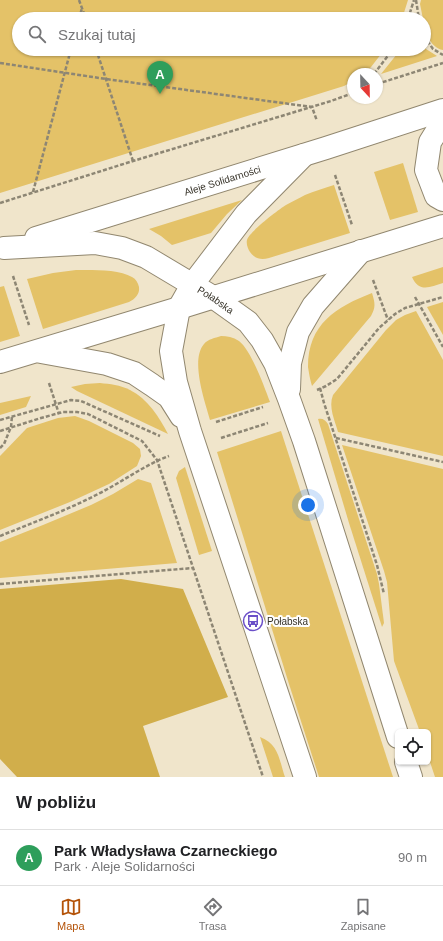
<!DOCTYPE html>
<html lang="pl">
<head>
<meta charset="utf-8">
<style>
	body { margin:0; font-family:Helvetica,sans-serif; background:#f6f6f6; color:#202124 }
	.controls { position:absolute; right:12px; bottom:12px; display:grid; overflow:hidden; border-radius:6px; box-shadow:0 1px 3px #0004 }
	.controls button { width:36px; height:36px; display:grid; place-items:center; padding:0; border:0; border-bottom:1px solid #e0e0e0; background:#fff; color:#202124; font:20px sans-serif }
	.compass { position:absolute; left:347px; top:68px; width:36px; height:36px; border-radius:50%; background:#fff; box-shadow:0 1px 3px #0004; rotate:158deg }
	.you { position:absolute; left:308px; top:505px; width:14px; height:14px; margin:-10px; border:3px solid #fff; border-radius:50%; background:#1a73e8; box-shadow:0 0 0 6px #1a73e833 }
	.badge { display:grid; place-items:center; width:26px; height:26px; border-radius:50%; background:#b45309; color:#fff; font-size:13px; font-weight:700 }
	.pin { position:absolute; translate:-50% -33px; filter:drop-shadow(0 1px 2px #0008) }
	.pin::after { content:''; position:absolute; top:21px; width:14px; height:12px; background:inherit; clip-path:polygon(0 0,100% 0,50% 100%) }
	.list { margin:0; padding:0; list-style:none }
	h2 { display:flex; justify-content:space-between; align-items:center; height:52px; margin:0; padding:0 16px; font-size:17px }
	h2 small { font-size:13px; font-weight:400; color:#757577 }
	.list li { display:grid; grid-template-columns:26px 1fr auto; gap:12px; align-items:center; box-sizing:border-box; height:56px; padding:0 16px; border-top:1px solid #e0e0e0 }
	.list b { display:block; font-size:15px; white-space:nowrap }
	.list p { margin:0; font-size:13px; white-space:nowrap; color:#757577 }
	.list em { font-size:13px; font-style:normal; color:#757577 }
	.icon { flex:none; width:22px; height:22px; fill:none; stroke:currentColor; stroke-width:2; stroke-linecap:round; stroke-linejoin:round }
	.map { position:relative; flex:none; width:443px; height:777px; overflow:hidden }
	.search { position:absolute; background:#fff; box-shadow:0 1px 3px #0004; left:12px; right:12px; top:12px; height:44px; display:flex; align-items:center; gap:10px; box-sizing:border-box; padding:0 14px; border-radius:22px; color:#757577; font-size:15px }
	.sheet { height:108px; background:#fff }
	nav { display:flex; justify-content:space-around; align-items:center; box-sizing:border-box; height:56px; border-top:1px solid #e0e0e0; background:#fff; font-size:11px; color:#757577 }
	nav a { display:grid; justify-items:center; gap:2px }
	nav .on { color:#b45309 }
	.map>svg:first-child { display:block }
	.green { fill:#e4c268 }
	.forest { fill:#d1ae4b }
	.lines { fill:none; stroke-linecap:round; stroke-linejoin:round }
	.secondary-casing { stroke:#91876f; stroke-width:24 }
	.path { stroke:#8d8674; stroke-width:2.5; stroke-dasharray:4 2; stroke-linecap:butt }
	.secondary { stroke:#fff; stroke-width:22 }
	.labels { text-anchor:middle; dominant-baseline:central; stroke-width:4; stroke-linejoin:round; paint-order:stroke }
	.street-label { font-size:10px; fill:#353127; stroke:#fff }
	.poi-label { font-size:10px; fill:#353127; stroke:#fff; text-anchor:start }
</style>
</head>
<body>
<div class="map">
<svg width="443" height="777" viewBox="0 0 443 777">
	<rect width="100%" height="100%" fill="#f0e5cb"/>
	<g class="green">
		<path d="M0,0H408L402,19H19V49H385L371,67L364,74H353V81L344,86L0,193Z"/>
		<path d="M421,0H443V50C430,48 424,30 424,19H423L420,4Z"/>
		<path d="M424,46L426,49L437,56L381,74L401,49H424Z"/>
		<path d="M403,163L418,212L390,220L374,172Z"/>
		<path d="M334,185L350,233L269,258C261,260 255,259 250,252C248,249 246,244 247,240C249,232 278,210 286,205C292,202 299,198 305,195C314,191 325,188 334,185Z"/>
		<path d="M242,200L227,214L211,233L172,245L161,236L149,229Z"/>
		<path d="M443,267V283C430,287 419,293 412,277Z"/>
		<path d="M76,270C91,270 119,269 132,277C136,279 138,283 139,287C140,294 135,299 129,302L43,329L27,279L53,273Z"/>
		<path d="M4,286L20,336L0,342V287Z"/>
		<path d="M372,293C375,303 376,307 371,316L312,386C310,380 309,373 308,367C308,324 336,307 372,293Z"/>
		<path d="M443,302V335L427,307Z"/>
		<path d="M416,311L443,360V456L338,432C335,421 328,407 333,395L386,330L396,320L405,315Z"/>
		<path d="M221,336C227,336 233,337 239,341C251,350 264,386 270,402L210,420C205,402 190,360 204,344C208,339 215,338 221,336Z"/>
		<path d="M100,383C110,384 120,385 130,390C148,399 159,417 168,434L77,391L71,387L85,384Z"/>
		<path d="M31,396L26,407L0,415V403Z"/>
		<path d="M75,416L89,421L133,443L140,449L141,456L137,466L109,484L70,502L0,530V456L27,428L58,418Z"/>
		<path d="M318,419C323,418 325,420 328,424L377,574L379,584L384,623L382,627L349,523Z"/>
		<path d="M281,431L393,777H319L289,684L217,452Z"/>
		<path d="M342,445L443,469V777H435L428,756V732H420L394,661L387,582L384,571Z"/>
		<path d="M185,467L212,551L199,555L176,478L179,471Z"/>
		<path d="M138,479L151,483L177,563L0,578V542L43,525L91,505L113,494Z"/>
		<path d="M260,737C279,744 279,760 285,777H273Z"/>
	</g>
	<path class="forest" d="M121,579L183,589L228,697L143,726L160,777H17L0,759V589Z"/>
	<g class="lines">
		<g class="secondary-casing">
			<g id="secondary">
				<path d="M443,121L430,142L426,170L436,196L443,200"/>
				<path d="M304,155L246,214L192,285L179,308L171,351L176,382L190,431L305,777"/>
				<path id="s1" d="M36,238L326,148L443,110"/>
				<path id="s2" d="M4,248L95,243L122,248L146,257L213,297L248,322L262,340L275,363L289,399L304,441L398,737"/>
				<path d="M41,352L107,364L134,373L152,385L169,397L181,416"/>
				<path d="M0,362L179,308L443,226"/>
				<path d="M289,389L290,363L298,332L313,306L361,251"/>
				<path d="M406,762L411,777"/>
			</g>
		</g>
		<g class="path">
			<path d="M79,0L86,19"/>
			<path d="M416,0L419,19"/>
			<path d="M79,19L82,8"/>
			<path d="M408,19L414,0"/>
			<path d="M424,36L433,49L443,55"/>
			<path d="M96,49L133,161"/>
			<path d="M0,63L106,79L312,107L317,121"/>
			<path d="M374,74L393,49"/>
			<path d="M377,84L443,63"/>
			<path d="M335,175L352,225"/>
			<path d="M33,192L71,49"/>
			<path d="M0,203L133,161L331,101L353,93"/>
			<path d="M13,276L29,325"/>
			<path d="M373,280L388,320"/>
			<path d="M415,297L443,347"/>
			<path d="M49,383L59,414"/>
			<path d="M320,388L324,403L377,565L384,594"/>
			<path d="M317,390L326,386L337,379L379,328L395,314L405,308L443,297"/>
			<path d="M0,420L71,400L81,401L160,436"/>
			<path d="M216,422L263,407"/>
			<path d="M0,431L41,418L63,412H77L88,414L142,441L157,460L263,777"/>
			<path d="M221,438L268,423"/>
			<path d="M336,438L443,462"/>
			<path d="M0,448L4,444L11,427L12,416"/>
			<path d="M0,536C32,523 65,511 96,495C121,483 144,465 169,456"/>
			<path d="M0,584L193,568"/>
		</g>
		<use href="#secondary" class="secondary"/>
	</g>
	<defs>
		<g id="bus-ring" transform="scale(1)"><circle r="9.5" fill="#fff" stroke="#6b4fc8" stroke-width="1.5"/><path d="M-5-6H5V4H4V6H2V4H-2V6H-4V4H-5ZM-3.5-4V0h7V-4ZM-3.5 1.2v1.5H-2V1.2ZM2 1.2v1.5H3.5V1.2Z" fill="#6b4fc8"/></g>
	</defs>
	<g fill-rule="evenodd">
		<use href="#bus-ring" x="253" y="621"/>
	</g>
	<g class="labels">
		<g class="street-label">
			<text stroke="none"><textPath href="#s1" startOffset="195">Aleje Solidarności</textPath></text>
			<text stroke="none"><textPath href="#s2" startOffset="226">Połabska</textPath></text>
		</g>
		<g class="poi-label">
			<text x="267" y="621">Połabska</text>
		</g>
	</g>
</svg>
<div class="controls">
<button><svg class="icon" aria-label="locate" viewBox="0 0 24 24"><circle cx="12" cy="12" r="6"/><path d="M12 2v4M12 18v4M2 12h4M18 12h4"/></svg></button>
</div>
<svg class="compass" viewBox="-18 -18 36 36"><path d="M0-13l5 13h-10z" fill="#e53935"/><path d="M0 13l5-13h-10z" fill="#757577"/></svg>
<div class="you"></div>
<div class="pin badge" style="left:160px;top:94px;background:#2e9e5b">A</div>
<div class="search"><svg class="icon" aria-label="search" viewBox="0 0 24 24"><circle cx="10" cy="10" r="6"/><path d="M15 15l6 6"/></svg>Szukaj tutaj</div>
</div>
<section class="sheet">
<h2>W pobliżu<small></small></h2>
<ul class="list">
<li><span class="badge" style="background:#2e9e5b">A</span><div><b>Park Władysława Czarneckiego</b><p>Park · Aleje Solidarności</p></div><em>90 m</em></li>
</ul>
</section>
<nav>
<a class="on"><svg class="icon" aria-label="map" viewBox="0 0 24 24"><path d="M3 6l6-2 6 2 6-2v14l-6 2-6-2-6 2zM9 4v14M15 6v14"/></svg>Mapa</a>
<a><svg class="icon" aria-label="directions" viewBox="0 0 24 24"><path d="M12 3l9 9-9 9-9-9zM9 14v-3h6M13 9l2 2-2 2"/></svg>Trasa</a>
<a><svg class="icon" aria-label="saved" viewBox="0 0 24 24"><path d="M7 4h10v16l-5-4-5 4z"/></svg>Zapisane</a>
</nav>
</body>
</html>
